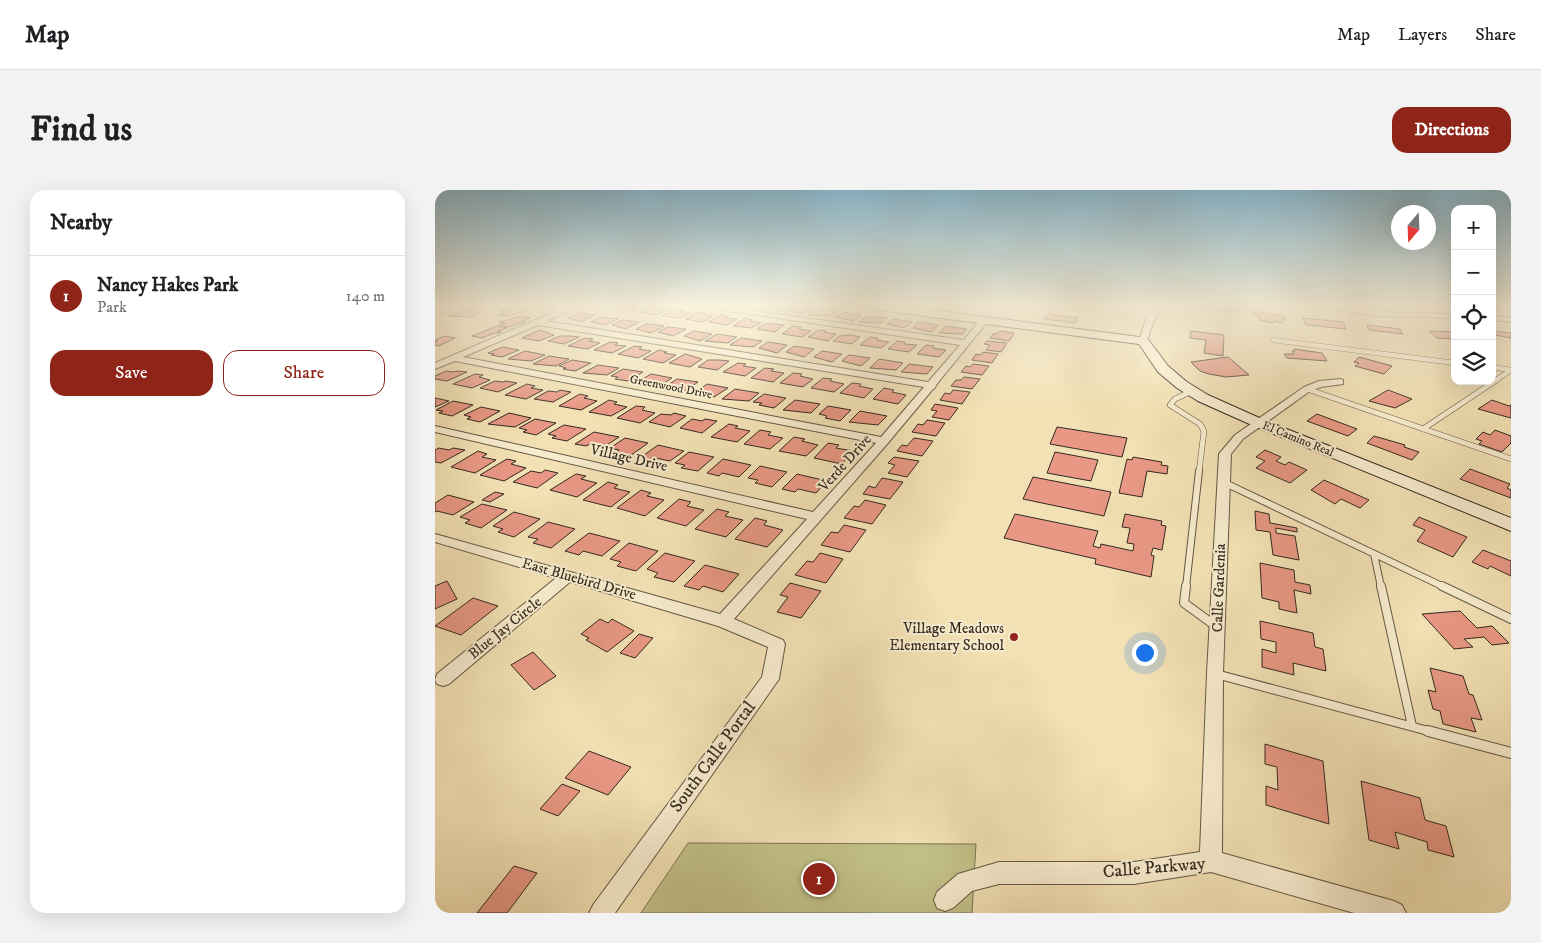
<!DOCTYPE html>
<html lang="en">
<head>
<meta charset="utf-8">
<style>
	body { margin:0; font-family:"IM FELL DW Pica",serif; background:#f2f2f2; color:#202124 }
	.controls { position:absolute; right:15px; top:15px; display:grid; overflow:hidden; border-radius:10px; box-shadow:0 5px 20px #0002 }
	.controls button { width:45px; height:45px; display:grid; place-items:center; padding:0; border:0; border-bottom:1px solid #e0e0e0; background:#fff; color:#202124; font:25px sans-serif }
	.compass { position:absolute; left:956px; top:15px; width:45px; height:45px; border-radius:50%; background:#fff; box-shadow:0 5px 20px #0002; rotate:199deg }
	.you { position:absolute; left:709px; top:462px; width:18px; height:18px; margin:-12px; border:4px solid #fff; border-radius:50%; background:#1a73e8; box-shadow:0 0 0 8px #1a73e833 }
	.badge { display:grid; place-items:center; width:32px; height:32px; border-radius:50%; background:#8f2418; color:#fff; font-size:16px; font-weight:700 }
	.pin { position:absolute; translate:-50% -50%; border:2px solid #fff; box-shadow:0 1px 5px #0006 }
	.list { margin:0; padding:0; list-style:none }
	h2 { display:flex; justify-content:space-between; align-items:center; height:65px; margin:0; padding:0 20px; font-size:21px }
	h2 small { font-size:16px; font-weight:400; color:#757577 }
	.list li { display:grid; grid-template-columns:32px 1fr auto; gap:15px; align-items:center; box-sizing:border-box; height:80px; padding:0 20px; border-top:1px solid #e0e0e0 }
	.list b { display:block; font-size:19px; white-space:nowrap }
	.list p { margin:0; font-size:16px; white-space:nowrap; color:#757577 }
	.list em { font-size:16px; font-style:normal; color:#757577 }
	.actions { display:flex; gap:10px; padding:15px 20px }
	.actions a { flex:1; padding:11px 0; border:1px solid #8f2418; border-radius:15px; text-align:center; font-size:18px; color:#8f2418 }
	.actions .main { background:#8f2418; color:#fff }
	.icon { flex:none; width:28px; height:28px; fill:none; stroke:currentColor; stroke-width:2; stroke-linecap:round; stroke-linejoin:round }
	.map { position:relative; flex:none; width:1076px; height:723px; overflow:hidden; border-radius:15px }
	header { display:flex; align-items:center; gap:30px; box-sizing:border-box; height:70px; padding:0 25px; background:#fff; border-bottom:1px solid #e0e0e0 }
	header strong { font-size:24px }
	nav { display:flex; gap:28px; margin-inline-start:auto; font-size:18px }
	.intro { display:flex; align-items:center; justify-content:space-between; box-sizing:border-box; height:120px; padding:0 30px }
	h1 { margin:0; font-size:35px }
	.button { padding:12px 22px; border-radius:15px; background:#8f2418; color:#fff; font-size:18px; font-weight:700 }
	main { display:flex; gap:30px; padding:0 30px }
	aside { flex:1; background:#fff; border-radius:15px; box-shadow:0 5px 20px #0002 }
	.map>svg:first-child { display:block }
	.green { fill:#c2c188; stroke:#7b7554 }
	.building { fill:#e89885; stroke:#342920 }
	.lines { fill:none; stroke-linecap:round; stroke-linejoin:round }
	.lane-far4-casing { stroke:#645745; stroke-width:5.5 }
	.lane-far3-casing { stroke:#645745; stroke-width:6 }
	.lane-far2-casing { stroke:#645745; stroke-width:8 }
	.lane-far1-casing { stroke:#645745; stroke-width:10 }
	.lane-casing { stroke:#645745; stroke-width:12 }
	.street-casing { stroke:#645745; stroke-width:2 }
	.secondary-casing { stroke:#342920; stroke-width:2 }
	.lane-far4 { stroke:#f7ecce; stroke-width:4.5 }
	.lane-far3 { stroke:#f7ecce; stroke-width:5 }
	.lane-far2 { stroke:#f7ecce; stroke-width:6 }
	.lane-far1 { stroke:#f7ecce; stroke-width:8 }
	.lane { stroke:#f7ecce; stroke-width:10 }
	.street { fill:#f7ecce; fill-rule:evenodd }
	.secondary { fill:#f7ecce; fill-rule:evenodd }
	.poi-dot { fill:#8f2418; stroke:#f7ecce; stroke-width:2 }
	.labels { text-anchor:middle; dominant-baseline:central; stroke-width:4; stroke-linejoin:round; paint-order:stroke }
	.far-street-label { font-size:12px; fill:#342920; stroke:#f7ecce }
	.street-label { font-size:15px; fill:#342920; stroke:#f7ecce }
	.poi-label { font-size:15px; fill:#342920; stroke:#f7ecce; text-anchor:end }
	.near-street-label { font-size:18px; fill:#342920; stroke:#f7ecce }
</style>
</head>
<body>
<header>
<strong>Map</strong>
<nav><a>Map</a><a>Layers</a><a>Share</a></nav>
</header>
<div class="intro"><h1>Find us</h1><a class="button">Directions</a></div>
<main>
<aside>
<h2>Nearby<small></small></h2>
<ul class="list">
<li><span class="badge">1</span><div><b>Nancy Hakes Park</b><p>Park</p></div><em>140 m</em></li>
</ul>
<div class="actions"><a class="main">Save</a><a>Share</a></div>
</aside>
<div class="map">
<svg width="1076" height="723" viewBox="0 0 1076 723">
	<rect width="100%" height="100%" fill="#f2e1b4"/>
	<filter id="stains"><feTurbulence type="fractalNoise" baseFrequency=".004" numOctaves="4"/><feColorMatrix values="0 0 0 0 .2 0 0 0 0 .09 0 0 0 0 .02 0 0 0 .5 -.17"/></filter>
	<radialGradient id="worn" r=".72"><stop offset=".6" stop-color="#630" stop-opacity="0"/><stop offset="1" stop-color="#630" stop-opacity=".3"/></radialGradient>
	<path class="green" d="M253,653L541,654L537,723H206Z"/>
	<g class="building">
		<path d="M188,116H209L199,121L183,119Z"/>
		<path d="M217,116L225,117L223,118L233,119L222,125L205,122Z"/>
		<path d="M330,116H353L347,120L327,118Z"/>
		<path d="M357,116H364L375,118L367,124L351,120Z"/>
		<path d="M765,116H803L804,122L765,118Z"/>
		<path d="M76,117L95,120L72,126L64,125L71,122L65,121Z"/>
		<path d="M41,118L51,119L35,127L13,126Z"/>
		<path d="M241,119L247,120L245,121L255,123L245,128L227,126Z"/>
		<path d="M381,119L401,121L394,126L373,125Z"/>
		<path d="M820,121L851,127L847,133L840,131L838,133L824,130L826,127L817,125Z"/>
		<path d="M263,122L270,123L268,124L278,126L268,132L250,129Z"/>
		<path d="M408,122L426,125L418,131L401,127Z"/>
		<path d="M144,123L160,125L146,132L133,128Z"/>
		<path d="M613,124L643,128L640,133L609,129Z"/>
		<path d="M286,125L293,126L291,128L302,129L292,135L273,132Z"/>
		<path d="M86,126L95,128L87,131L90,132L73,137L64,135L70,133L64,132Z"/>
		<path d="M432,126L452,128L446,133L424,132Z"/>
		<path d="M166,127L183,129L169,135L156,132Z"/>
		<path d="M310,128L317,130L315,131L326,133L316,138L298,136Z"/>
		<path d="M868,128L908,132L911,139L871,135Z"/>
		<path d="M458,129L477,132L469,138L452,134Z"/>
		<path d="M188,130L204,132L191,139L177,135Z"/>
		<path d="M483,132L503,135L496,142L478,138Z"/>
		<path d="M212,134L229,136L216,143L201,139Z"/>
		<path d="M330,134H339L349,135L340,142L322,139Z"/>
		<path d="M932,135L965,139L968,144L934,140Z"/>
		<path d="M62,136L72,138L63,141L66,142L63,143H59L47,148L37,146Z"/>
		<path d="M358,136L366,137L364,139L376,141L367,147L347,144Z"/>
		<path d="M511,136L532,139L528,144L504,143Z"/>
		<path d="M233,137L251,139L238,146L223,142Z"/>
		<path d="M105,140L119,145L104,151L87,148Z"/>
		<path d="M384,140L391,141L389,142L401,144L393,151L373,147Z"/>
		<path d="M259,141L277,144L265,151L249,146Z"/>
		<path d="M565,141L579,143L574,151L555,148L558,144H562Z"/>
		<path d="M756,141L789,145L788,166L769,163L771,150L755,148Z"/>
		<path d="M994,141L1020,142V149L1002,148Z"/>
		<path d="M1057,141L1076,143V148L1060,145Z"/>
		<path d="M282,144L302,147L293,153L270,151Z"/>
		<path d="M415,145L425,147L417,154L398,151L405,146Z"/>
		<path d="M10,146L20,148L4,156L0,155V152L3,151L0,150Z"/>
		<path d="M125,146H135L144,147L129,154L113,151Z"/>
		<path d="M435,147L443,148L441,150L454,152L446,158L425,155Z"/>
		<path d="M150,148L158,149L154,151L165,153L152,159L133,156Z"/>
		<path d="M306,148L327,151L318,157L295,155Z"/>
		<path d="M462,151L470,152L469,154L482,155L474,162L453,159Z"/>
		<path d="M552,151L572,153L566,162L551,160L555,155L549,154Z"/>
		<path d="M175,152L183,153L180,155L191,156L177,163L159,160Z"/>
		<path d="M333,152L352,155L342,163L324,158Z"/>
		<path d="M491,155L499,156L498,158L511,160L504,167L482,164Z"/>
		<path d="M200,156L207,157L204,159L216,161L203,168L183,164Z"/>
		<path d="M359,156L379,159L369,167L351,162Z"/>
		<path d="M67,157L84,160L67,167L56,165L59,164L53,163Z"/>
		<path d="M859,159L887,163L892,171L852,168L849,164H859L857,161H860Z"/>
		<path d="M224,160L232,162L229,163L241,165L228,173L208,169Z"/>
		<path d="M90,161L110,165L96,171L73,169Z"/>
		<path d="M387,161L407,164L397,172L379,167Z"/>
		<path d="M548,162L563,164L557,173L537,170L541,164L545,165Z"/>
		<path d="M250,164L267,169L255,177L234,173Z"/>
		<path d="M414,165L435,168L426,176L407,171Z"/>
		<path d="M114,166L134,169L121,176L98,174Z"/>
		<path d="M793,167L814,185L791,187L774,184L765,181L756,172Z"/>
		<path d="M924,167L957,176L949,184L920,176L924,173L919,172Z"/>
		<path d="M444,169L468,173L461,180L435,178Z"/>
		<path d="M137,170L156,173L140,181L128,179L131,178L124,176Z"/>
		<path d="M273,170H284L294,171L282,180L263,177Z"/>
		<path d="M303,173L311,174L308,176L321,178L310,186L288,182Z"/>
		<path d="M474,174L498,177L492,184L466,182Z"/>
		<path d="M538,174L554,176L547,185L526,182L531,176L535,177Z"/>
		<path d="M163,175L184,178L172,185L148,183Z"/>
		<path d="M330,178L339,179L336,181L349,183L338,192L316,188Z"/>
		<path d="M188,179L208,182L193,191L180,189L183,187L176,186Z"/>
		<path d="M11,181L18,182L22,181L32,182L12,191L0,189V186Z"/>
		<path d="M358,183L367,184L365,186L378,189L368,197L345,193Z"/>
		<path d="M40,184L48,185L44,187L55,190L37,198L18,194Z"/>
		<path d="M216,184L237,188L226,195L201,193Z"/>
		<path d="M529,187L545,189L537,199L516,196L521,190H526Z"/>
		<path d="M388,188L397,189L395,191L409,194L399,202L376,198Z"/>
		<path d="M242,189L263,192L249,202L236,199L238,197L231,196Z"/>
		<path d="M60,191L68,192L71,191L82,193L63,202L45,198Z"/>
		<path d="M417,193L426,194L424,196L438,199L429,208L405,203Z"/>
		<path d="M92,194L100,196L96,198L108,200L91,209L70,205Z"/>
		<path d="M272,194L293,198L279,207L266,205L269,203L261,202Z"/>
		<path d="M449,198L459,200L457,202L471,205L463,214L438,209Z"/>
		<path d="M300,199L324,203L314,211L287,209Z"/>
		<path d="M125,200L136,202L118,212L99,209L113,201L122,202Z"/>
		<path d="M518,200L535,202L527,214L505,210L510,203L515,204Z"/>
		<path d="M953,200L977,209L960,218L934,211Z"/>
		<path d="M145,204L153,206L149,208L162,211L146,220L124,216Z"/>
		<path d="M329,204L351,208L339,218L324,215L327,213L318,212Z"/>
		<path d="M0,208L14,211L0,217Z"/>
		<path d="M174,210L182,212L179,214L192,217L176,226L154,222Z"/>
		<path d="M360,210L385,214L376,223L348,220Z"/>
		<path d="M1057,210L1074,216L1076,215V228L1043,219Z"/>
		<path d="M18,211L38,215L17,226L4,223L8,221L1,220Z"/>
		<path d="M500,214L523,218L514,230L497,227L502,221L496,220Z"/>
		<path d="M201,216L210,217L207,220L220,223L205,233L182,228Z"/>
		<path d="M393,216L416,220L405,231L390,228L392,226L384,224Z"/>
		<path d="M46,217L65,221L45,232L32,229L36,227L29,225Z"/>
		<path d="M425,221L452,226L443,235L414,232Z"/>
		<path d="M74,223L96,228L80,237L53,234Z"/>
		<path d="M239,223L251,226L235,237L214,232L226,224L236,225Z"/>
		<path d="M882,224L922,239L913,246L872,231Z"/>
		<path d="M100,229L121,233L101,245L88,242L92,240L84,238Z"/>
		<path d="M257,229L267,231L270,229L282,231L267,243L245,238Z"/>
		<path d="M492,230L510,233L501,246L477,242L483,234L488,235Z"/>
		<path d="M294,234L303,236L300,238L315,241L302,252L276,247Z"/>
		<path d="M129,235L151,239L132,251L117,248L121,246L113,244Z"/>
		<path d="M622,237L692,248L687,267L615,254Z"/>
		<path d="M325,240L336,242L333,245L348,248L335,259L309,254Z"/>
		<path d="M1060,240L1076,246V253L1067,262L1044,254L1047,251L1041,249L1048,242L1055,245Z"/>
		<path d="M159,242L184,247L169,257L155,254L151,256L140,254Z"/>
		<path d="M939,246L970,255L969,257L984,262L977,270L932,253Z"/>
		<path d="M359,247L370,249L367,251L383,255L371,266L344,261Z"/>
		<path d="M190,248L213,253L195,266L180,263L184,260L175,258Z"/>
		<path d="M479,248L498,251L487,266L462,261L467,255L472,256Z"/>
		<path d="M393,253L404,255L401,258L418,261L407,274L379,268Z"/>
		<path d="M223,255L249,261L235,271L220,268L216,271L205,268Z"/>
		<path d="M4,258L14,260L18,258L30,260L6,273L0,272V260Z"/>
		<path d="M830,260L846,267L841,271L850,275L854,272L872,280L855,293L821,278L830,271L821,267Z"/>
		<path d="M43,261L52,264L47,267L61,270L40,283L16,277Z"/>
		<path d="M254,262L279,267L263,281L246,278L250,275L240,273Z"/>
		<path d="M620,262L663,270L656,291L612,283Z"/>
		<path d="M459,267L484,271L472,287L453,283L460,275L453,273Z"/>
		<path d="M698,267L727,272L726,275L733,276L732,284L712,281L707,307L684,303L692,269L697,270Z"/>
		<path d="M72,269L81,271L76,274L91,278L69,291L45,285Z"/>
		<path d="M288,269L316,275L304,287L287,283L284,286L272,283Z"/>
		<path d="M325,276L352,282L337,297L320,293L323,290L313,288Z"/>
		<path d="M1035,279L1075,294L1072,298L1076,300V308L1025,289Z"/>
		<path d="M110,280L123,283L102,298L78,292L96,281L106,283Z"/>
		<path d="M141,284L151,286L146,289L162,293L142,307L115,300Z"/>
		<path d="M362,284L392,291L381,303L363,299L360,302L347,299Z"/>
		<path d="M598,287L676,302L669,326L588,309Z"/>
		<path d="M447,288L468,292L455,309L428,304L434,296L440,298Z"/>
		<path d="M889,290L934,310L925,318L906,309L900,314L876,300Z"/>
		<path d="M173,292L183,295L179,298L195,302L176,317L148,310Z"/>
		<path d="M206,300L216,303L212,306L229,310L210,326L182,318Z"/>
		<path d="M60,302L69,304L55,312L47,310Z"/>
		<path d="M13,305L39,312L18,325L2,321L0,322V313Z"/>
		<path d="M244,309L256,312L252,316L269,320L251,336L222,328Z"/>
		<path d="M430,310L451,315L437,334L409,328L419,316L424,317Z"/>
		<path d="M47,314L72,320L46,338L30,333L35,330L25,327Z"/>
		<path d="M282,319L294,322L290,326L308,330L291,347L260,339Z"/>
		<path d="M820,321L834,324L835,333L862,338V342L841,338V343L860,346L864,370L838,365L835,342L821,340Z"/>
		<path d="M79,322L105,329L79,347L63,342L68,339L58,336Z"/>
		<path d="M580,324L663,341L658,356L665,358L666,354L698,361L699,354L692,353L695,338L687,337L690,324L727,331L726,335L731,336L727,360L718,358L716,365L719,366L716,387L660,374L661,369L569,348Z"/>
		<path d="M984,327L1032,347L1018,367L982,351L990,340L978,335Z"/>
		<path d="M320,328L332,331L329,335L348,340L332,357L300,349Z"/>
		<path d="M113,332L140,339L116,358L98,353L103,349L93,347Z"/>
		<path d="M409,335L431,340L415,362L386,355L396,342L403,343Z"/>
		<path d="M154,343L185,351L167,366L148,361L144,365L130,361Z"/>
		<path d="M194,353L223,361L201,381L182,376L186,372L175,369Z"/>
		<path d="M1048,360L1076,371V386L1055,376L1053,379L1037,372Z"/>
		<path d="M230,363L260,371L239,392L219,387L223,383L212,379Z"/>
		<path d="M385,363L408,369L391,393L360,385L372,371L378,372Z"/>
		<path d="M825,373L859,380L860,392L875,395L876,404L859,400L862,423L844,419V412L827,408Z"/>
		<path d="M270,375L304,384L288,402L268,396L264,400L249,396Z"/>
		<path d="M12,391L22,409L0,419V396Z"/>
		<path d="M355,393L386,401L366,428L342,422L353,407L345,405Z"/>
		<path d="M38,408L63,416L26,445L0,436Z"/>
		<path d="M1025,421L1042,438L1057,436L1074,453L1057,455L1049,447L1029,449L1038,457L1019,459L987,424Z"/>
		<path d="M165,429L173,433L177,429L199,441L172,462L151,450L154,448L146,444Z"/>
		<path d="M825,431L878,443L880,457L888,459L891,481L858,473L859,485L827,477V459L841,463V452L826,449Z"/>
		<path d="M204,444L218,448L200,468L185,463Z"/>
		<path d="M98,462L121,486L99,500L76,475Z"/>
		<path d="M995,478L1028,486L1034,504L1038,505L1047,530L1036,528L1041,542L1008,534L1005,521L998,519L993,500L1001,502Z"/>
		<path d="M830,554L888,571L894,634L831,615V596L843,600L842,577L830,574Z"/>
		<path d="M154,561L196,577L173,605L130,588Z"/>
		<path d="M926,591L985,608L990,630L1011,636L1019,667L993,660L992,652L960,642L964,659L934,650Z"/>
		<path d="M127,594L145,601L123,626L105,619Z"/>
		<path d="M79,676L102,683L72,723H42Z"/>
	</g>
	<g class="lines">
		<g class="lane-far4-casing">
			<g id="lane-far4">
				<path d="M838,150L1020,173"/>
				<path d="M1057,177L1076,180"/>
				<path d="M1061,190L1076,180"/>
			</g>
		</g>
		<g class="lane-far3-casing">
			<g id="lane-far3">
				<path d="M872,199L1076,269"/>
				<path d="M757,201L740,209L735,215L765,234L769,241L764,282"/>
				<path d="M988,239L1063,189"/>
			</g>
		</g>
		<g class="lane-far2-casing">
			<g id="lane-far2">
				<path d="M788,292L1009,397"/>
				<path d="M939,364L946,397"/>
				<path d="M751,397L764,281"/>
			</g>
		</g>
		<g class="lane-far1-casing">
			<g id="lane-far1">
				<path d="M751,396L749,413L782,437"/>
				<path d="M946,396L977,536"/>
				<path d="M1007,396L1076,429"/>
				<path d="M781,484L997,542"/>
			</g>
		</g>
		<g class="lane-casing">
			<path id="lane" d="M993,541L1076,563"/>
		</g>
		<g class="street-casing">
			<g id="street">
				<path d="M15,116H25L0,127V122Z"/>
				<path d="M133,116H143L111,131L493,192L525,155L262,116H284L529,150L546,129L553,131L501,195L500,198L498,199L453,253L299,429L348,450L350,454L344,489L180,723H154L158,715L327,487L333,457L283,436L135,392L14,494L8,496L2,494L0,490L2,484L121,388L0,352V344L285,424L372,329L0,242V236L378,322L441,253L20,171L0,179V173ZM103,135L489,197L446,247L28,167Z"/>
				<path d="M725,116H733L720,127L711,153H705L704,151L712,126Z"/>
				<path d="M873,116H898L944,122L1020,124V128L944,126Z"/>
				<path d="M1057,126L1076,128V132L1057,130Z"/>
				<path d="M905,189L908,190V194L886,197L875,201L808,249L796,264L788,483L787,663L959,711L967,715L971,723H919L776,682L699,694H564L537,701L518,718L510,721L502,718L499,710L502,702L523,684L564,672H699L765,662L772,483L784,264L800,245L869,197L884,191Z"/>
			</g>
		</g>
		<g class="secondary-casing">
			<path id="secondary" d="M432,116H465L712,148L733,176L752,192L773,205L829,230L1076,328V341L819,236L763,211L742,198L723,182L704,154L437,119Z"/>
		</g>
		<use href="#lane-far4" class="lane-far4"/>
		<use href="#lane-far3" class="lane-far3"/>
		<use href="#lane-far2" class="lane-far2"/>
		<use href="#lane-far1" class="lane-far1"/>
		<use href="#lane" class="lane"/>
		<use href="#street" class="street"/>
		<use href="#secondary" class="secondary"/>
	</g>
	<linearGradient id="sky" x2="0" y2="1"><stop stop-color="#89b8d0"/><stop offset="0.53" stop-color="#f9f2dd"/><stop offset="1" stop-color="#f9f2dd" stop-opacity="0"/></linearGradient>
	<rect width="1076" height="218" fill="url(#sky)"/>
	<circle class="poi-dot" cx="579" cy="447" r="5"/>
	<g class="labels">
		<g class="far-street-label">
			<text transform="translate(236 197) rotate(11)">Greenwood Drive</text>
			<text transform="translate(863 249) rotate(22)">El Camino Real</text>
		</g>
		<g class="street-label">
			<text transform="translate(194 268) rotate(13)">Village Drive</text>
			<text transform="translate(410 273) rotate(-48)">Verde Drive</text>
			<text transform="translate(144 389) rotate(16)">East Bluebird Drive</text>
			<text transform="translate(784 398) rotate(-88)">Calle Gardenia</text>
			<text transform="translate(70 438) rotate(-39)">Blue Jay Circle</text>
		</g>
		<g class="poi-label">
			<text x="569" y="438">Village Meadows<tspan x="569" dy="17">Elementary School</tspan></text>
		</g>
		<g class="near-street-label">
			<text transform="translate(278 567) rotate(-54)">South Calle Portal</text>
			<text transform="translate(719 678) rotate(-5)">Calle Parkway</text>
		</g>
	</g>
	<rect width="100%" height="100%" filter="url(#stains)"/>
	<rect width="100%" height="100%" fill="url(#worn)"/>
</svg>
<div class="controls">
<button>+</button>
<button>−</button>
<button><svg class="icon" aria-label="locate" viewBox="0 0 24 24"><circle cx="12" cy="12" r="6"/><path d="M12 2v4M12 18v4M2 12h4M18 12h4"/></svg></button>
<button><svg class="icon" aria-label="layers" viewBox="0 0 24 24"><path d="M12 4l9 5-9 5-9-5zM3 14l9 5 9-5"/></svg></button>
</div>
<svg class="compass" viewBox="-18 -18 36 36"><path d="M0-13l5 13h-10z" fill="#e53935"/><path d="M0 13l5-13h-10z" fill="#757577"/></svg>
<div class="you"></div>
<div class="pin badge" style="left:384px;top:689px">1</div>
</div>
</main>
</body>
</html>
